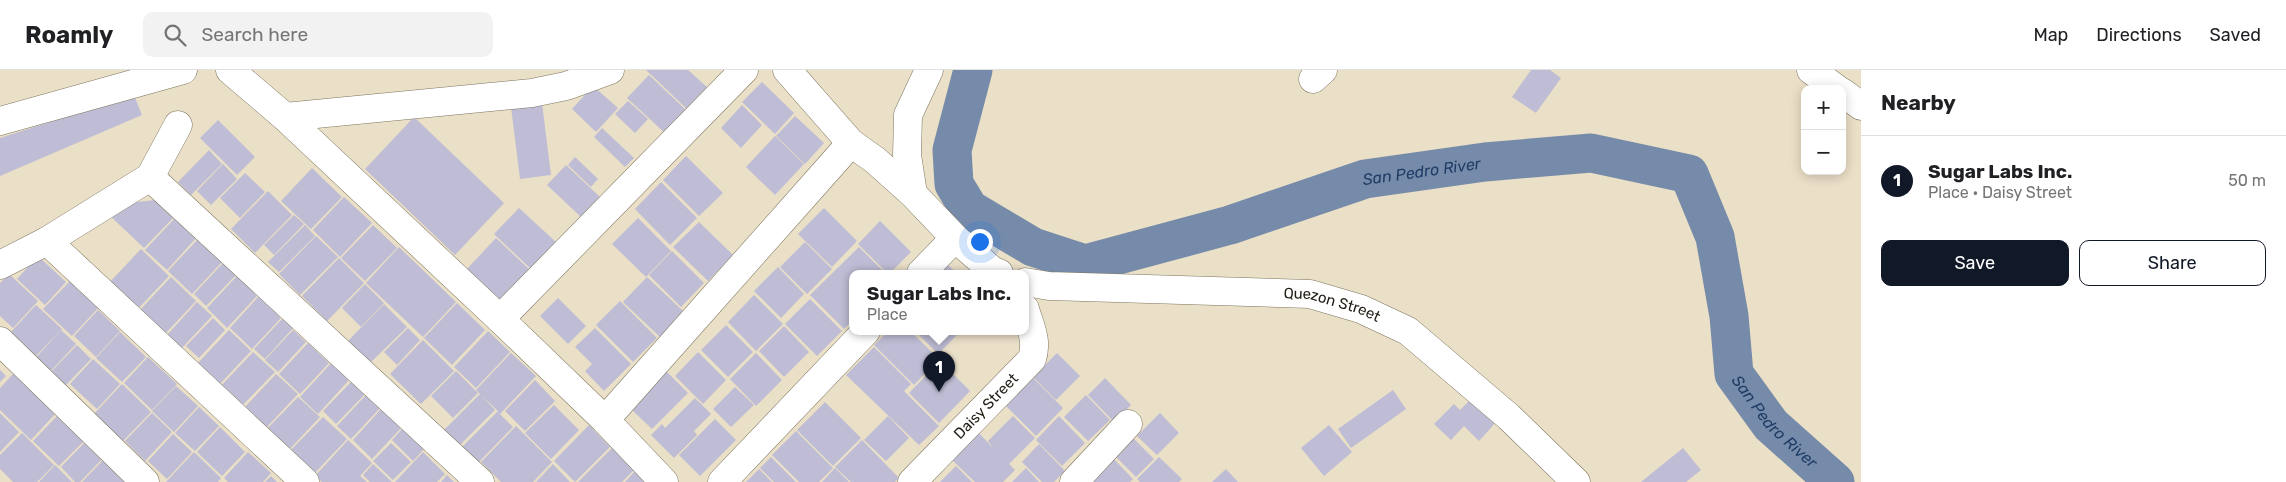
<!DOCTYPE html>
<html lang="en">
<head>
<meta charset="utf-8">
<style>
	body { margin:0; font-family:Rubik,sans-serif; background:#f2f2f2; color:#202124 }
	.controls { position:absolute; right:15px; top:15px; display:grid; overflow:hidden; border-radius:10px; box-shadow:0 2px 12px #0003 }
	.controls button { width:45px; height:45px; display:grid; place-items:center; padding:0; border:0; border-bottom:1px solid #e0e0e0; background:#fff; color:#202124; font:25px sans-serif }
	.you { position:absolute; left:979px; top:171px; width:18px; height:18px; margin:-12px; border:4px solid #fff; border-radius:50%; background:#1a73e8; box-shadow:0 0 0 8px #1a73e833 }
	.badge { display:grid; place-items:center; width:32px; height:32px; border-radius:50%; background:#111827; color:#fff; font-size:16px; font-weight:700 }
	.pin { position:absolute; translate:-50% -41px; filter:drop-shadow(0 1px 2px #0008) }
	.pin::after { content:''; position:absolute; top:26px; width:18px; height:15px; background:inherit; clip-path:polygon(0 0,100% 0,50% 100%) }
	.popup { position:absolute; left:849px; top:200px; width:180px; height:65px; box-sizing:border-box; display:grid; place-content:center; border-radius:10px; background:#fff; filter:drop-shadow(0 1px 4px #0005); font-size:16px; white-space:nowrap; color:#757577 }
	.popup b { font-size:19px; color:#202124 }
	.popup::after { content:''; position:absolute; left:50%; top:100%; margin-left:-10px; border:10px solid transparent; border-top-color:#fff }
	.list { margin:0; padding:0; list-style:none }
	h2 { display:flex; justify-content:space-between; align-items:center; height:65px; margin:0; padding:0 20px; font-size:21px }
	h2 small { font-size:16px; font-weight:400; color:#757577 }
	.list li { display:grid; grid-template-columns:32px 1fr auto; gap:15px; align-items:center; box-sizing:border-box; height:90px; padding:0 20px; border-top:1px solid #e0e0e0 }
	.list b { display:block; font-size:19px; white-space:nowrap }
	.list p { margin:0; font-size:16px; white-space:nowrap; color:#757577 }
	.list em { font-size:16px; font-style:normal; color:#757577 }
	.actions { display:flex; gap:10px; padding:15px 20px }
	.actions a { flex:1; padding:11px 0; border:1px solid #111827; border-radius:10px; text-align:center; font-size:18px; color:#111827 }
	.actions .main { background:#111827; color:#fff }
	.icon { flex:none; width:28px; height:28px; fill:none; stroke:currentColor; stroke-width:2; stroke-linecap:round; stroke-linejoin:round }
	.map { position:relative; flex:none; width:1861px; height:412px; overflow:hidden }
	header { display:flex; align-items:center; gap:30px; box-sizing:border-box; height:70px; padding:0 25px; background:#fff; border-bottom:1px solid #e0e0e0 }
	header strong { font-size:24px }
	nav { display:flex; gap:28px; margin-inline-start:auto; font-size:18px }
	.search { width:350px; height:45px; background:#f2f2f2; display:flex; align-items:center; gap:12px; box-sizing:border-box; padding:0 18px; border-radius:10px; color:#757577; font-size:19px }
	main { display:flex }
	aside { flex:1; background:#fff }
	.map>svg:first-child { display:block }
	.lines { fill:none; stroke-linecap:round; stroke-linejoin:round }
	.river { stroke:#768ba9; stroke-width:39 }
	.building { fill:#bfbdd5 }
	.minor-casing { stroke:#7d745e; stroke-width:29 }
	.minor { stroke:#fff; stroke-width:28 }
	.labels { text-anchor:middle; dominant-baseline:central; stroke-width:5; stroke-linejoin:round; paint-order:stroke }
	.street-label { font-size:15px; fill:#211d14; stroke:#eadfc7 }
	.water-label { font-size:16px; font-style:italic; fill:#1f3d67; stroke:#eadfc7 }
</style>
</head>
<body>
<header>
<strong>Roamly</strong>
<div class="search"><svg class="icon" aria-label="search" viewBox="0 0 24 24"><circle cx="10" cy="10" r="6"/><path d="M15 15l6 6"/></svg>Search here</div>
<nav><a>Map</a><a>Directions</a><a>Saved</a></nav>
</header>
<main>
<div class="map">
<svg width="1861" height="412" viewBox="0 0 1861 412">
	<rect width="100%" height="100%" fill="#eadfc7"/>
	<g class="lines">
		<path class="river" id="s1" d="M973,0L952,80L954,114L969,139L1033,177L1085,194L1230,155L1365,109L1485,92L1591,83L1689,104L1715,167L1729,246L1734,304L1771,355L1835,412"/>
	</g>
	<g class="building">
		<path d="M646,0H688L708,18L688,40Z"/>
		<path d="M1531,0H1550L1561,8L1536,43L1512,27Z"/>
		<path d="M649,5L687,41L666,64L627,28Z"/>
		<path d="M762,12L794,43L775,64L742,32Z"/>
		<path d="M593,16L618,38L596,62L572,39Z"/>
		<path d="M134,25L142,45L0,106V68Z"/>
		<path d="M628,31L648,49L635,63L615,44Z"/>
		<path d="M542,33L551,105L520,109L511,37Z"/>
		<path d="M742,35L762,55L741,78L721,58Z"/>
		<path d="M795,46L824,73L805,94L776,66Z"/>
		<path d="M414,47L504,133L455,185L365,99Z"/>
		<path d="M218,50L255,87L237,105L200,68Z"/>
		<path d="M602,58L634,88L625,97L594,67Z"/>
		<path d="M775,66L804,94L775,125L746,97Z"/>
		<path d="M209,80L222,94L191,125L178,112Z"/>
		<path d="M686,86L723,123L699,146L663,110Z"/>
		<path d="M575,87L598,109L591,117L568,95Z"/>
		<path d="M223,94L237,109L211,135L197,121Z"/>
		<path d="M566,95L600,127L581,147L547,115Z"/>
		<path d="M312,98L342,127L311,159L281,131Z"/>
		<path d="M245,103L265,122L240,148L220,128Z"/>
		<path d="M661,112L697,148L670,175L635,139Z"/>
		<path d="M268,121L292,145L255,183L231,159Z"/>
		<path d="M344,127L372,153L340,187L313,160Z"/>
		<path d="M155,130L174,147L144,178L108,144L130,133Z"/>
		<path d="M519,138L556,172L531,199L494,164Z"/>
		<path d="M824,138L857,171L832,197L798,164Z"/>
		<path d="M294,145L304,154L274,185L264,175Z"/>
		<path d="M175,148L196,168L167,200L145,180Z"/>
		<path d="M638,148L671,181L646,207L612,174Z"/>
		<path d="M880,151L911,182L890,203H887L858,174Z"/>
		<path d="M699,152L733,185L708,211L673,177Z"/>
		<path d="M305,155L315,166L279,202L268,192Z"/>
		<path d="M373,155L397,178L365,211L341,188Z"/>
		<path d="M316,166L338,187L300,225L279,204Z"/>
		<path d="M199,168L223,191L192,224L168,201Z"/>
		<path d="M496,168L531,201L500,234L465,201Z"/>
		<path d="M805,172L832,199L807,224L780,197Z"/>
		<path d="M399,177L456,232L423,267L366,213Z"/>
		<path d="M859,177L885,203H853V250L844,259L810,225Z"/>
		<path d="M141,179L169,206L136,241L108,214Z"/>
		<path d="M672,181L704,213L681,237L649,205Z"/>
		<path d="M38,186L66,212L45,235L17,209Z"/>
		<path d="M339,188L364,213L327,251L302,226Z"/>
		<path d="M223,193L236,205L206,236L194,224Z"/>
		<path d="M948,195L957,203H940Z"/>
		<path d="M778,197L804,224L781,248L754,221Z"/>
		<path d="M9,204L38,231L13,258L0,246V213Z"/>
		<path d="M237,206L257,226L227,258L207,238Z"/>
		<path d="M171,207L196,231L163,266L138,242Z"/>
		<path d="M647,207L684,242L660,267L623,232Z"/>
		<path d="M73,208L101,235L72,266L43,239Z"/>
		<path d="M365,214L384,233L361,257L342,238Z"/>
		<path d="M754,225L783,254L756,281L728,252Z"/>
		<path d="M259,226L281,248L252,279L230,258Z"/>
		<path d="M558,228L586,256L568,274L540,246Z"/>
		<path d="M810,229L842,261L817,286L785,254Z"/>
		<path d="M620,231L657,268L633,292L596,255Z"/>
		<path d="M197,232L212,246L181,279L167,265Z"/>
		<path d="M457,233L485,260L452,295L424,268Z"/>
		<path d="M384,234L407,257L369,294L347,272Z"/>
		<path d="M36,235L62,259L33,289L8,265Z"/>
		<path d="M98,240L120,261L96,287L74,266Z"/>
		<path d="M213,248L225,260L199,288L186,276Z"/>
		<path d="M283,248L293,258L265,289L254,279Z"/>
		<path d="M726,255L753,282L728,307L701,280Z"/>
		<path d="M784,256L809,282L784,307L759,281Z"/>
		<path d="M408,258L420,270L397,295L384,282Z"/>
		<path d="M595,258L631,294L604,321L585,301L592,294L575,277Z"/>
		<path d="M61,260L76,274L48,304L33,291Z"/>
		<path d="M229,260L251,281L218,316L196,295Z"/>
		<path d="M293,260L306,272L278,302L265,290Z"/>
		<path d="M488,261L510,282L476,318L454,297Z"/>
		<path d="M889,261H910L939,289L914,315L874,275Z"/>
		<path d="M915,261H961L938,284Z"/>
		<path d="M120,262L146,287L122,312L96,288Z"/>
		<path d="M423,270L454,301L421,334L390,304Z"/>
		<path d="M308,273L329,293L300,324L279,304Z"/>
		<path d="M77,275L91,289L63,318L49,304Z"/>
		<path d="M874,277L911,314L904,321L939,356L919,375L846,305Z"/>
		<path d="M253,282L275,302L240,338L219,318Z"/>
		<path d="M698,282L726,310L703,334L675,306Z"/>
		<path d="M511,283L536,306L500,344L513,357L478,393L462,377L498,341L482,326L495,340L460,375L444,360L480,324L476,320Z"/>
		<path d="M756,283L782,310L756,336L730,309Z"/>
		<path d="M1057,283L1080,306L1056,330L1033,307Z"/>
		<path d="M148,287L177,314L152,340L124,313Z"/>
		<path d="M93,289L120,314L97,339L70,314Z"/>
		<path d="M940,291L970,321L939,353L909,323Z"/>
		<path d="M332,292L350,309L318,344L300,327Z"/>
		<path d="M0,300L6,306L0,312Z"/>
		<path d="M456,301L478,323L453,348L431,326Z"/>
		<path d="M666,301L688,323L652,359L630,338Z"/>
		<path d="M15,302L56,343L31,370L0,340V318Z"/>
		<path d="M276,304L298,324L264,360L242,340Z"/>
		<path d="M1033,308L1063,338L1036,366L1006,336Z"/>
		<path d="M1105,308L1131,335L1114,352L1088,325Z"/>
		<path d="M535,310L555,331L525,361L505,341Z"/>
		<path d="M352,311L365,324L336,354L323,341Z"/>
		<path d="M122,314L151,342L122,372L93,345Z"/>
		<path d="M176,316L198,336L174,362L152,341Z"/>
		<path d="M735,317L754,335L731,357L713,339Z"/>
		<path d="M1393,320L1406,339L1351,378L1338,359Z"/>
		<path d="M366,325L380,338L351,369L337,356Z"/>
		<path d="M1086,325L1110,350L1088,371L1064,347Z"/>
		<path d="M298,327L320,347L286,383L264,362Z"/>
		<path d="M1473,327L1497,351L1479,371L1464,356L1451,370L1434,354L1454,334L1460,340Z"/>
		<path d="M695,328L711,344L694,361L697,365L674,388L651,365L662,354L665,358Z"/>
		<path d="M825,332L861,368L833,396L797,360Z"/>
		<path d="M554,335L579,360L551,389L525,363Z"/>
		<path d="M199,337L219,356L195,381L175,363Z"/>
		<path d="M381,339L401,358L372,389L353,370Z"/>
		<path d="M0,343L19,362L0,382Z"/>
		<path d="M152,343L172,362L145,391L125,371Z"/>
		<path d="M1160,343L1179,363L1157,385L1137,366Z"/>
		<path d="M58,345L84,371L59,396L33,371Z"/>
		<path d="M888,346L909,368L886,391L864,370Z"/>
		<path d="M1013,346L1035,368L1009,394L1015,400L1003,412H975L950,388L977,361L994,379L988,371Z"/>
		<path d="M1059,346L1085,373L1062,396L1036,370Z"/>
		<path d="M323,347L347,369L312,406L288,383Z"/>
		<path d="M715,349L736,370L700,406L679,385Z"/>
		<path d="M589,355L610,377L575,412L554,391Z"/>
		<path d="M1329,355L1352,382L1324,406L1301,378Z"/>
		<path d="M516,356L552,392L533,412H501L481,392Z"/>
		<path d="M220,357L245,382L222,406L197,382Z"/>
		<path d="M402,359L424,379L413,391L392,370Z"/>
		<path d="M796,361L833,398L819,412H799L772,385Z"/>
		<path d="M1126,361L1154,389L1136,407L1108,379Z"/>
		<path d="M22,363L54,395L37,412H13L0,399V385Z"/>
		<path d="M173,364L192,382L167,409L148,391Z"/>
		<path d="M87,370L104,387L80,412H75L61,397Z"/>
		<path d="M348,370L372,393L360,406L367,412H322L315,406Z"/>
		<path d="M862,370L899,408L895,412H851L835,397Z"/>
		<path d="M391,373L411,392L393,410L373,391Z"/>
		<path d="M1039,374L1065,401L1054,412H1042L1022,392Z"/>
		<path d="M613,377L635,399L622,412H578Z"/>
		<path d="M1683,378L1701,400L1686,412H1641Z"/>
		<path d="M194,382L221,408L218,412H166Z"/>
		<path d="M248,382L271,403L263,412H228L224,408Z"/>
		<path d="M423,382L445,404L437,412H395Z"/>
		<path d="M1111,386L1133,409L1130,412H1085Z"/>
		<path d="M771,387L796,412H774L760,398Z"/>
		<path d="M1159,387L1182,409L1179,412H1140L1137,409Z"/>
		<path d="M105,388L127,410L125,412H82Z"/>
		<path d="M373,394L392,412H370L363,405Z"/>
		<path d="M553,394L570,412H536Z"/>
		<path d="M55,395L72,412H39Z"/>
		<path d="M956,396L972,412H940Z"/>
		<path d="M835,398L849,412H822Z"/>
		<path d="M1026,398L1039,412H1012Z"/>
		<path d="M759,399L772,412H746Z"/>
		<path d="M1226,399L1238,412H1212Z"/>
		<path d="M636,400L648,412H625Z"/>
		<path d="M447,405L454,412H441Z"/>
		<path d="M271,406L277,412H265Z"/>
	</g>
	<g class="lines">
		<g class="minor-casing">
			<g id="minor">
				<path d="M230,0L285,47L500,249L605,350L664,412"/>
				<path d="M787,0L851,73L875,90L913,124"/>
				<path d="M929,0L908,45L907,85L913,124L955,168L993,201L999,203"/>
				<path d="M1811,0L1837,19"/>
				<path d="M1313,9L1323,0"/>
				<path d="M1842,22L1861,36"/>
				<path d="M285,47L532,23L566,16L610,0"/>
				<path d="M0,51L183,0"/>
				<path d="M150,107L480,412"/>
				<path d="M47,171L305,412"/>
				<path d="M0,195L47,171L150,107L178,55"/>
				<path d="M921,203L955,168"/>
				<path id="s2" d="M1025,212L1049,216L1310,224L1361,239L1408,261L1509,347L1576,412"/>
				<path d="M500,249L744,0"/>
				<path d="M0,271L145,412"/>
				<path d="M605,350L851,73"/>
				<path d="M722,412L866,261"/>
				<path id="s3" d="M912,412L1032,289C1038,270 1030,257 1025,239"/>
				<path d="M1074,412L1128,354"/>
			</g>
		</g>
		<use href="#minor" class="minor"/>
	</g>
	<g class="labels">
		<g class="street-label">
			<text stroke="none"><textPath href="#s2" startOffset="309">Quezon Street</textPath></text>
			<text stroke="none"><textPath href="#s3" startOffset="106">Daisy Street</textPath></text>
		</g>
		<g class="water-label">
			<text stroke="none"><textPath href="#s1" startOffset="625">San Pedro River</textPath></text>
			<text stroke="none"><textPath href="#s1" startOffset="1165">San Pedro River</textPath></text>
		</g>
	</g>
</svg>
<div class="controls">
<button>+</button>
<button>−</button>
</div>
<div class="you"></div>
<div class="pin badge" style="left:939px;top:322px">1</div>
<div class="popup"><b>Sugar Labs Inc.</b>Place</div>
</div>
<aside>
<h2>Nearby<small></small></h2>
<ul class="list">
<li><span class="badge">1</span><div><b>Sugar Labs Inc.</b><p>Place · Daisy Street</p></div><em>50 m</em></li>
</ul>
<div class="actions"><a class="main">Save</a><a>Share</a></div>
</aside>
</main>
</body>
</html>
